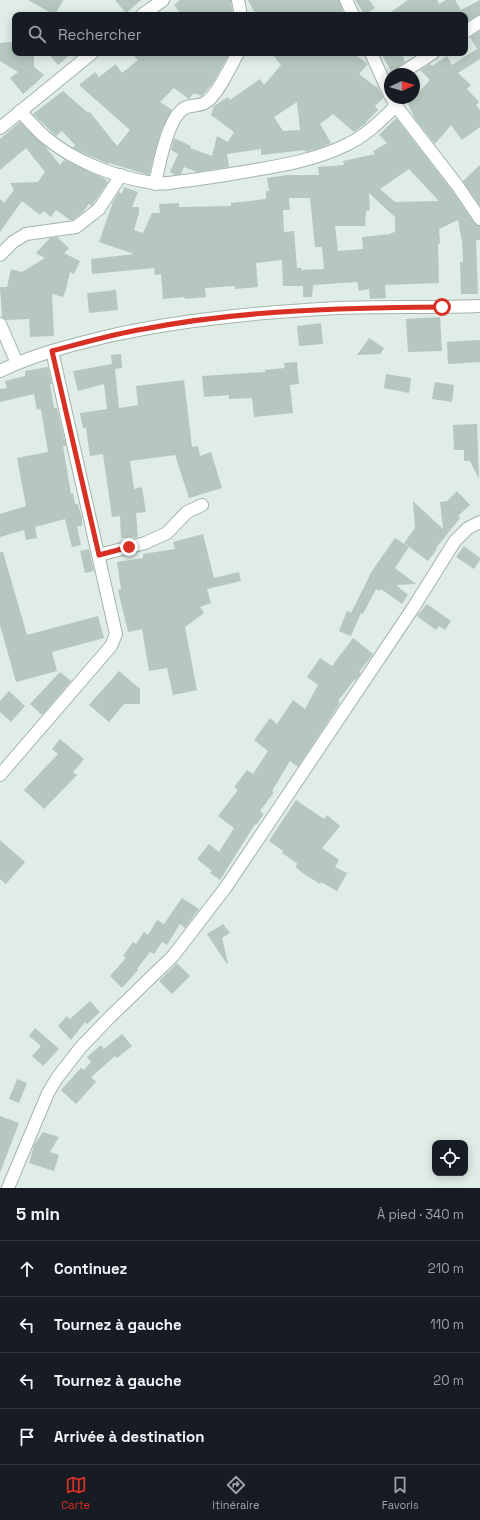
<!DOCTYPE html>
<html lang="fr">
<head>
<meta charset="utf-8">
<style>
	body { margin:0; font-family:"Space Grotesk",sans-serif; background:#20242c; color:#f1f3f6 }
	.controls { position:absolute; right:12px; bottom:12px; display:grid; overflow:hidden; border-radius:8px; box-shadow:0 2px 10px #0003 }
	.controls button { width:36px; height:36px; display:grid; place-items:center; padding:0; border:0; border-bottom:1px solid #363941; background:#171b24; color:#f1f3f6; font:20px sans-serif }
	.compass { position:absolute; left:384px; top:68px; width:36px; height:36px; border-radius:50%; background:#171b24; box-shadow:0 2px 10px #0003; rotate:86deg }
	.stop { position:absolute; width:12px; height:12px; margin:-9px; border:3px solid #d93025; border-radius:50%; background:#fff }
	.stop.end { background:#d93025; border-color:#fff; box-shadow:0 1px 4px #0008 }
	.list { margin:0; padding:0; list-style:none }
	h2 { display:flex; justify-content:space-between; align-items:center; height:52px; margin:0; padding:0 16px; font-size:17px }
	h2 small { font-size:13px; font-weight:400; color:#9ea1a6 }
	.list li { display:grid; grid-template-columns:26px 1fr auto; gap:12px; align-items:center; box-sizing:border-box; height:56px; padding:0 16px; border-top:1px solid #363941 }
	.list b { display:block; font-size:15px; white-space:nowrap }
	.list em { font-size:13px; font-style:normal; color:#9ea1a6 }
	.icon { flex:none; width:22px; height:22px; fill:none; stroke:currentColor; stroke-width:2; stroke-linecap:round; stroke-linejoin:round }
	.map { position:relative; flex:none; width:480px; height:1188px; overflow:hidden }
	.search { position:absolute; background:#171b24; box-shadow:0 2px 10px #0003; left:12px; right:12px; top:12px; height:44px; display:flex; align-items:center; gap:10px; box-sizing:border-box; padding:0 14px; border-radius:8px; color:#9ea1a6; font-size:15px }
	.sheet { height:276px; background:#171b24 }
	nav { display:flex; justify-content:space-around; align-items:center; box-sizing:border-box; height:56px; border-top:1px solid #363941; background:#171b24; font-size:11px; color:#9ea1a6 }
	nav a { display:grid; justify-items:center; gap:2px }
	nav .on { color:#d93025 }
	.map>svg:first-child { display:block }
	.building { fill:#b5c7bf; fill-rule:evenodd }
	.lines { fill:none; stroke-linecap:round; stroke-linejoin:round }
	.minor-casing { stroke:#a2b4ad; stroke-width:14 }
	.minor { stroke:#fff; stroke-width:12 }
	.route { stroke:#d93025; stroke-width:5 }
</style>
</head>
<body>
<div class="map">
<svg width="480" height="1188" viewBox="0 0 480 1188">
	<rect width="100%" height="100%" fill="#e0ece6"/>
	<g class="building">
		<path d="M28,0H63L55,15Z"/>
		<path d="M115,0H141L126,13Z"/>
		<path d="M180,0H231L233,15H182L174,5Z"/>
		<path d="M248,0H339L342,9V15H256Z"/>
		<path d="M355,0H369L375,8L365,15Z"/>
		<path d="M408,0H437L439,4L446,0H455L461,10L480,0V15L465,23V15H387Z"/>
		<path d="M480,31V59L458,73L471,85L467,89L479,102L476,105L480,110V127L462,140L451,125L435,144L415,119L408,104L430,80L420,70L430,64L432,66L447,56L452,65L477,49L470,37Z"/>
		<path d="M12,42L13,53H34V67L44,75L36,83L23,94L10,78L18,72L0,61V43Z"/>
		<path d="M48,53H72L58,65Z"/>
		<path d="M131,53H223L228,56L213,83L202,96L194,93L189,99L174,88L160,102L172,110L161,131L149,175L109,163L108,164L86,154L73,148L75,145L62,131L56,136L33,114L63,91L88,113L89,111L117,146L130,130L79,85L95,72L99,77L116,64L122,73L138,60Z"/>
		<path d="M271,53H353L368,64L359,74L376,87L377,86L383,98L375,106L378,110L366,122V123L354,132L333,114L320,124L331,143L320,148L305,152V150L261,155V149L227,154L229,167L197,172L184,167L181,174L175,175L170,172L178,154L171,150L174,138L191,146L190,148L212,156L217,136L228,142L234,132L211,115L214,106L228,97L230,100L260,79L264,85L281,65ZM297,102L300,130L283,131L274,117Z"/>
		<path d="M381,53H401L405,62L391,71Z"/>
		<path d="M396,118L451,189L474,223L480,226V240H476L478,294H461L460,262H463L462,242L458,220L439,229L440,243L438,244L439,283L385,285L386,298L370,299L369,289L359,291L357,282L313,285L312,297H303V286H283L282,260L256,263L258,287L235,289V286L205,288L206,297L185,299L184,297L163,299L161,274L155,275L154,268L92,274L91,259L134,254L99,242L113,202L119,192L122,194L124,187L138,192L132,207H139V213L134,230L143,233L152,213H160L159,204L179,203V207L231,206V203L266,199V191H269L267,178L286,175H319L318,167L344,165L343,161L375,154L373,151L387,143L379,135ZM409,169L439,201L395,202L380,189ZM369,193L395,217V232L391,233V234L362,237L363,249L338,251L335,226H365L366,211L370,210ZM289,198H310L315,247H322L324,269L302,270V268H297L294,231L284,232L283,210H290Z"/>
		<path d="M20,122L44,145L60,165L64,160L103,178L108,182L93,204L91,206L89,204L83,212L73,220H70L56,210L51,217L44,211L40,215L22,201L0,232V199L4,203L14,190L10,183L38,182L45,172L26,148L0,170V139Z"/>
		<path d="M480,165V206L463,181Z"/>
		<path d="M57,237L69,248L64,253L80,261L74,274L70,272L66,290L63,297L52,294L54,336L30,337L29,319L6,320L2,317L0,287H7L11,269L22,272L45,258L36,253L50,238Z"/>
		<path d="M116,290L118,310L89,313L87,293Z"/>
		<path d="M440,317L442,351L408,352L406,319Z"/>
		<path d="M321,323L323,344L299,346L297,326Z"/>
		<path d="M369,338L384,348L380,354L357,355Z"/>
		<path d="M480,340V362L448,364L447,342Z"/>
		<path d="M121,354L122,368L115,369L119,408L138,405L136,386L184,380L192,447L198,446L200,456L211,452L222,488L189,498L175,455L130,461L134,489L142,487L146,512L136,513L138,537L121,538L120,516L112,517L103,454L90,456L86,428H83L80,413L107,409L104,384L78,391L73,371L112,364L111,355Z"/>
		<path d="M297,362L299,384L290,385L293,413L254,417L252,398L229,399V395L204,397L202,376L265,372V370L285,368L284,363Z"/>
		<path d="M48,367L52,384H50L54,408H57L66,446H63L71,494L73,493L75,504H78L82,518V526H77L81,545L72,547L65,519L35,527L37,538L26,540L24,530L0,537V514L26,506L17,458L48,452L41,409L37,410L34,394L0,402V389L7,388L5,381L25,376V371Z"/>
		<path d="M386,374L411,378L409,393L384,388Z"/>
		<path d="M435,382L454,385L452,402L432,399Z"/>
		<path d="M477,424L479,479L470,461H464V450H454L453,425Z"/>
		<path d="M457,491L470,505L458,516L460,518L436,548L437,549L428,561L404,543L415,528L413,501L443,529L440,502L447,501Z"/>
		<path d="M203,534L214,578L239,572L241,581L207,589L211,603L200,607L204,613L185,627L197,690L173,695L167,668L149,671L142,629L128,632L118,590L121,589L117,562L143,558V554L175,549L173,542Z"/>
		<path d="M395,538L409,547L395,568L416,584L396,585L408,595L402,604L381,589L380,591L376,589L363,614L361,613L351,636L339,631L347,611L351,613L372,571Z"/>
		<path d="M464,546L480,558V560L474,569L456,557Z"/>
		<path d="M89,549L94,571L85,573L80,551Z"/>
		<path d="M0,552H3L27,635L98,616L104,638L52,652L57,671L16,682L0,625Z"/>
		<path d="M427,604L451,621L445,630L439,626L436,630L417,616Z"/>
		<path d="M353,638L373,654L359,672L361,673L355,681L354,680L338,701L340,702L336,709L298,767L290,761L272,791L274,792L260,811L264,814L256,825L255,824L220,880L210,873L212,871L197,859L209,844L219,852L234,828L218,816L238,790L234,787L247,770L253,774L268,751L254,740L270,718L277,724L293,700L305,709L318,685L307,677L320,658L332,666Z"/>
		<path d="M119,671L140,689V704H124L109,722L89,705Z"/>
		<path d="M60,672L71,681L42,715L30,704Z"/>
		<path d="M9,691L25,706L11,722L0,712V701Z"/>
		<path d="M60,739L84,759L73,772L77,775L44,809L24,790L58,754L52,749Z"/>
		<path d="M296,800L324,819L327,815L340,826L322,848L339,860L335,867L347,873L337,891L321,882L320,884L301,872L295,866L298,864L282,853L283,851L269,841Z"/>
		<path d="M0,840L25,862L6,884L0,879Z"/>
		<path d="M182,898L199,909L185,928L180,924L167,945L162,942L154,954L150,952L137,969L138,970L122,988L110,976L126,958L123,956L133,942L136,944L144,932L148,935L157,920L164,924Z"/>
		<path d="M223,924L230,933L222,938L228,963L227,964L207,934Z"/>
		<path d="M177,963L190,976L172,994L159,981Z"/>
		<path d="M90,1001L100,1012L87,1024L85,1022L71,1040L58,1026L67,1016L70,1019Z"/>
		<path d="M35,1028L59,1049L43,1066L32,1056L41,1046L29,1036Z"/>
		<path d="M122,1034L132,1046L117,1058L115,1056L91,1077L96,1082L76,1104L61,1090L81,1068L84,1070L91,1062L87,1057L101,1045L104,1049Z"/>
		<path d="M17,1079L27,1083L19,1103L9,1099Z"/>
		<path d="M0,1116L19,1123L0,1173Z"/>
		<path d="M43,1132L59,1137L50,1152L59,1155L54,1171L29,1163L34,1145Z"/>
	</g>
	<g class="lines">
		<g class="minor-casing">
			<g id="minor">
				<path d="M238,0L241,15"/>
				<path d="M346,0L353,15"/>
				<path d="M142,15L163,0"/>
				<path d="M465,32L480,22"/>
				<path d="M371,53L390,95"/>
				<path d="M400,74L433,53"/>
				<path d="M392,98L396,106L457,185L480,219"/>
				<path d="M20,111C28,120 36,129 45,137C75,162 115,177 153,183C162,185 174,182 183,181C201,179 219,176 237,173C274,167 315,161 348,144C367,135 381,120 396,106"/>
				<path d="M0,128L92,53"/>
				<path d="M155,184C159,165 167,121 183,109C189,104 200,107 206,102C217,96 231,65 238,53"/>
				<path d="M0,255L13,242L26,234L76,227L99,209L121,175"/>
				<path d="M0,324L17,363"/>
				<path d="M0,371C35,354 72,345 109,336C184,319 261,312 338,308C385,306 433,308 480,306"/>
				<path d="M99,555L145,543L167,533L187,512L202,505"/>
				<path d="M0,775L111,646L116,634L52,351"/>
				<path d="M8,1188L48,1093L57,1078L81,1047L110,1017L173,956L226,887L413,608L455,541L468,528L480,522"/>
			</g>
		</g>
		<use href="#minor" class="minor"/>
	</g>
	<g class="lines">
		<path class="route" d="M129,547L99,555L52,351C83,343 113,334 144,329C242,310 342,308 442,307"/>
	</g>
</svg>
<div class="controls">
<button><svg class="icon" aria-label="locate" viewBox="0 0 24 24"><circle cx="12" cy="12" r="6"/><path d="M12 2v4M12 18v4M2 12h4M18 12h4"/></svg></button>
</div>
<svg class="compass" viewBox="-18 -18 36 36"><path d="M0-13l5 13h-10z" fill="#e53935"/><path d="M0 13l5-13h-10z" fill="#9ea1a6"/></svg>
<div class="stop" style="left:442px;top:307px"></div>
<div class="stop end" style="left:129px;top:547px"></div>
<div class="search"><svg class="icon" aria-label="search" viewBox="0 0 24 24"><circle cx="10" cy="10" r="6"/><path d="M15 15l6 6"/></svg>Rechercher</div>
</div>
<section class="sheet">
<h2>5 min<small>À pied · 340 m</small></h2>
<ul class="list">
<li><svg class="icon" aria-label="ahead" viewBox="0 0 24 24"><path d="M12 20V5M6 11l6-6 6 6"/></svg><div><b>Continuez</b></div><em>210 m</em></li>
<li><svg class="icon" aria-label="left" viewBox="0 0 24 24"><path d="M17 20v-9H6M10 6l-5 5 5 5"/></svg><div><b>Tournez à gauche</b></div><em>110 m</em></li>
<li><svg class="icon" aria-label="left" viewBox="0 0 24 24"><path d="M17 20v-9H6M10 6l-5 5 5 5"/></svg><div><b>Tournez à gauche</b></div><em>20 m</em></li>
<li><svg class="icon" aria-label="arrive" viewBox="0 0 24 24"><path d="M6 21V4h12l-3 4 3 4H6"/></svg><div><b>Arrivée à destination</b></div></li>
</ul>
</section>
<nav>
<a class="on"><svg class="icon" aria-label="map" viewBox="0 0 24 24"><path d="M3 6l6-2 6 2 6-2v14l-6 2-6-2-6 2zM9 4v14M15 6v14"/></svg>Carte</a>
<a><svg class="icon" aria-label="directions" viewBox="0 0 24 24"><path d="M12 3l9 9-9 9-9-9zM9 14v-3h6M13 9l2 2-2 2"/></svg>Itinéraire</a>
<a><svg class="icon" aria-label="saved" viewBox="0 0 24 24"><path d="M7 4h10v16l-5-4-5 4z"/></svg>Favoris</a>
</nav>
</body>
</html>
